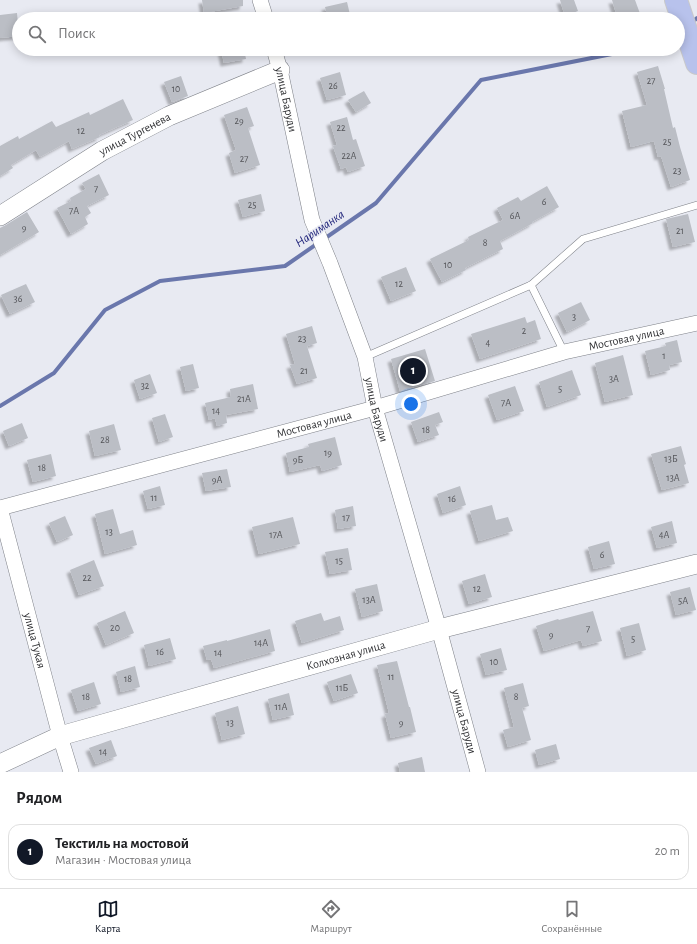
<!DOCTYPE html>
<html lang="ru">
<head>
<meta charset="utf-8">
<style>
	body { margin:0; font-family:"Alegreya Sans",sans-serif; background:#f6f6f6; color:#202124 }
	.you { position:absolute; left:411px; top:404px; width:14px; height:14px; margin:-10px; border:3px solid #fff; border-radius:50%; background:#1a73e8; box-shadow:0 0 0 6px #1a73e833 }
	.badge { display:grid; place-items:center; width:26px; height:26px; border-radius:50%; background:#111827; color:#fff; font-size:13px; font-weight:700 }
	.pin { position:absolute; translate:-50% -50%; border:2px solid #fff; box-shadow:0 1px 4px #0006 }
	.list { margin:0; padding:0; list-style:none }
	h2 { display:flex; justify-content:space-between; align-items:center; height:52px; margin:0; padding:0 16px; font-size:17px }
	h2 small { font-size:13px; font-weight:400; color:#757577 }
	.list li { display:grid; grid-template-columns:26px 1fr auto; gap:12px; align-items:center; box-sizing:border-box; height:56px; margin:0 8px 8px; padding:0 8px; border:1px solid #e0e0e0; border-radius:12px }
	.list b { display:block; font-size:15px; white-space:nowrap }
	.list p { margin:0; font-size:13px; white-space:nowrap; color:#757577 }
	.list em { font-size:13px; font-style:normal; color:#757577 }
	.icon { flex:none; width:22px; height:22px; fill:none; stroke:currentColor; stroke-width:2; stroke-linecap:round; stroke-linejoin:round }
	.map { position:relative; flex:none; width:697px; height:772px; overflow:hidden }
	.search { position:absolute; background:#fff; box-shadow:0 2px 10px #0003; left:12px; right:12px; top:12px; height:44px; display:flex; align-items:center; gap:10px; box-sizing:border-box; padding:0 14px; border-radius:22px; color:#757577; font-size:15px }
	.sheet { height:116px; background:#fff }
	nav { display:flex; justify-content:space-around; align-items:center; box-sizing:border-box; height:56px; border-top:1px solid #e0e0e0; background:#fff; font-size:11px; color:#757577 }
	nav a { display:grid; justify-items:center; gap:2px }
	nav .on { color:#111827 }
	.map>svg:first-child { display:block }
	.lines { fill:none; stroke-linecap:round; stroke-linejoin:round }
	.stream { stroke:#6a77ac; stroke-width:4 }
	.building { fill:#bbbec5; filter:url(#shadow) }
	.service-casing { stroke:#7e8188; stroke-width:8 }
	.minor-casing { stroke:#7e8188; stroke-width:16 }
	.tertiary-casing { stroke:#7e8188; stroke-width:20 }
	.primary-casing { stroke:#c9c9ca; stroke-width:24 }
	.service { stroke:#fff; stroke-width:7 }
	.minor { stroke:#fff; stroke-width:15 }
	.tertiary { stroke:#fff; stroke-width:19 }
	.primary { stroke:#b8c2ec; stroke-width:22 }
	.labels { text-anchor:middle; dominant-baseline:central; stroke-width:3; stroke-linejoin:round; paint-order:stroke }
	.number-label { font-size:10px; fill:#535458 }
	.street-label { font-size:12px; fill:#303134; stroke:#e8eaf2 }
	.water-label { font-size:13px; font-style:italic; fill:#20247a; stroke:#e8eaf2 }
</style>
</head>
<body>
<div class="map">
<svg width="697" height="772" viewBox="0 0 697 772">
	<defs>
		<filter id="shadow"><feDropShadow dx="-3.5" dy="3.5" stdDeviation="1" flood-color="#0004"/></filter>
	</defs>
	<rect width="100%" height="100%" fill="#e8eaf2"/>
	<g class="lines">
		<g class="stream">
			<path d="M690,24L697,18"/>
			<path d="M0,406L54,373L105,310L160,281L285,266L376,203L481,80L637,49"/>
		</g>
	</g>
	<g class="building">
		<path d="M202,0H243V6L204,13Z"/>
		<path d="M560,0H574L578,11L565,16Z"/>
		<path d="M612,0H635L642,19H618Z"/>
		<path d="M347,2L351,19H328L325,7Z"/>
		<path d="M17,13L19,36L0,38V15Z"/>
		<path d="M221,49H244L246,59L224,63Z"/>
		<path d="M658,66L665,89H664L673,128L675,127L680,147L690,180L671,187L661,156L658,157L654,141L631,147L622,111L647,105L637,72Z"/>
		<path d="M340,72L346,95L327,100L320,78Z"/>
		<path d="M181,76L188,96L172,102L164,82Z"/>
		<path d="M364,91L371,103L356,112L348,100Z"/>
		<path d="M123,99L133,120L99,135L100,137L72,149L69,141L40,157L36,150L11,165L13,168L0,176V146L18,136L19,139L52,121L56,127L89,112L90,115Z"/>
		<path d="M247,107L254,126L248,128L260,165L235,173L229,153L236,150L224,115Z"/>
		<path d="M347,117L353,140L356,139L365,166L348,172L346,167L341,169L333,146L337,145L330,122Z"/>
		<path d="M99,174L109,195L87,206L91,213L85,217L88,224L71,234L57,208L71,201L70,198L86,189L82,183Z"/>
		<path d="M547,186L559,207L532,222L533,223L500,241L503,249L465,268L466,270L442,282L430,259L469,240L468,237L503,220L497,208L518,197L521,201Z"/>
		<path d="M261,194L265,211L243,217L238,200Z"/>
		<path d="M27,212L39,232L0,255V228L6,225Z"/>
		<path d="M688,214L695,242L673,247L666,219Z"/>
		<path d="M406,267L416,291L391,301L381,277Z"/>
		<path d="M26,284L35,302L10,314L1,295Z"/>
		<path d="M581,302L590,320L567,332L558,313Z"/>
		<path d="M525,317L527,323L535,320L541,339L480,359L471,334Z"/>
		<path d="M312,326L317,343L307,346L317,378L297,384L290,365L295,364L286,334Z"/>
		<path d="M677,340L682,362L669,365L670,370L651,375L645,351L666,346L665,343Z"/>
		<path d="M425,349L435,381L400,391L391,359Z"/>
		<path d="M623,355L633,395L605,402L595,363Z"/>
		<path d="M193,364L199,388L186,391L180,367Z"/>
		<path d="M572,370L581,395L547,407L539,382Z"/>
		<path d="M150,374L157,393L140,399L134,380Z"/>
		<path d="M253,384L258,409L226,415L227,423L217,426L215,418L209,420L205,403L231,397L230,389Z"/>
		<path d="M515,386L524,411L497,420L488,395Z"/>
		<path d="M439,412L443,422L435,425L439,435L418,442L411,422Z"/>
		<path d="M165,414L173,437L159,442L152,418Z"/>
		<path d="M22,423L28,438L9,446L3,431Z"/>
		<path d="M114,424L121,450L95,456L89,431Z"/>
		<path d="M335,437L342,465L322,471L320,465L290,472L286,453L309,447L308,444Z"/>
		<path d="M681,446L686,464L684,465L689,483L662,490L651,454Z"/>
		<path d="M51,454L56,476L33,482L27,460Z"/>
		<path d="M227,469L231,487L206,491L202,473Z"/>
		<path d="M160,486L165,505L148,509L143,491Z"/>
		<path d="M460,486L466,505L443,513L437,494Z"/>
		<path d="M492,505L496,520L508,517L513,531L479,541L470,511Z"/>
		<path d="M353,506L356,526L338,529L335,510Z"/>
		<path d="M113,509L120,534L133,530L137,545L105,554L95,514Z"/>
		<path d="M65,516L73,535L57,542L49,523Z"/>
		<path d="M293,517L300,544L259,554L252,527Z"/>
		<path d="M672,521L677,543L657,548L651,527Z"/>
		<path d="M609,541L615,564L594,569L588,547Z"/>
		<path d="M348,548L352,570L330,574L325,552Z"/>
		<path d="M94,560L104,586L79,595L70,570Z"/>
		<path d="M485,574L492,597L469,604L462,581Z"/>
		<path d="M377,584L383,611L362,617L355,589Z"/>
		<path d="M690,587L696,610L676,615L670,592Z"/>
		<path d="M125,611L134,633L106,645L97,623Z"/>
		<path d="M593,611L602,641L583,646L581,640L544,651L536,626L558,619L559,620Z"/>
		<path d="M321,613L324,621L340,616L344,630L302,643L295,621Z"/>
		<path d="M639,623L646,650L627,656L620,628Z"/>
		<path d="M270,629L275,651L214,668L211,659L207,660L203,646L227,640V641Z"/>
		<path d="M170,638L176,659L149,666L144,645Z"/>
		<path d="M501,648L507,670L486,675L480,654Z"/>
		<path d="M397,661L409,707H410L416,732L391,738L385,714L389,713L377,665Z"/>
		<path d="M135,666L140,687L121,692L116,672Z"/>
		<path d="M351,674L358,693L334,701L327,682Z"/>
		<path d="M94,682L101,704L78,711L71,690Z"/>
		<path d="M523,683L529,706L522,708L531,740L508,747L503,730L514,727L504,688Z"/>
		<path d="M289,693L294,715L273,720L268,699Z"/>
		<path d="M238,706L245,734L222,740L215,713Z"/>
		<path d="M111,740L117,756L96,764L89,748Z"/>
		<path d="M556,744L560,759L539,765L535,750Z"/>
		<path d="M422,757L425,772H400L398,763Z"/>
	</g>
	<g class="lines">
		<g class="service-casing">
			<g id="service">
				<path d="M531,285L564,352"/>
				<path d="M365,357L531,285L583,239L697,205"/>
			</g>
		</g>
		<g class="minor-casing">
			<g id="minor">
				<path d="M260,0L266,19"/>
				<path id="s1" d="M274,49L280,70L312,220L330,263L365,357L375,408L439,629L478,772"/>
				<path id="s2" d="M0,508L375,408L564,352L697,323"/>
				<path id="s3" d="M0,508L60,736L71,772"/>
			</g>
		</g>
		<g class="tertiary-casing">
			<g id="tertiary">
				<path id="s4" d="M0,216L102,151L169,116L280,70"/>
				<path id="s5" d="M0,764L60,736L439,629L697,564"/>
			</g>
		</g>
		<g class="primary-casing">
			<path id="primary" d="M676,0L697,63"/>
		</g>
		<use href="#service" class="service"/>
		<use href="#minor" class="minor"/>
		<use href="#tertiary" class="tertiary"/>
		<use href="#primary" class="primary"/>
	</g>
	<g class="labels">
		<g class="number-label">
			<text x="651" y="81">27</text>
			<text x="333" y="86">26</text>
			<text x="176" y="89">10</text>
			<text x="239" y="121">29</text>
			<text x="341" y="128">22</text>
			<text x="81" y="131">12</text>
			<text x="667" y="142">25</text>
			<text x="349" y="156">22А</text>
			<text x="244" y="159">27</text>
			<text x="677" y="171">23</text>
			<text x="96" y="189">7</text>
			<text x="544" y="202">6</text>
			<text x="252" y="205">25</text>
			<text x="74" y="211">7А</text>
			<text x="515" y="216">6А</text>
			<text x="24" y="228">9</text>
			<text x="680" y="231">21</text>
			<text x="485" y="243">8</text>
			<text x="448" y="265">10</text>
			<text x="399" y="284">12</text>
			<text x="18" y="299">36</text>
			<text x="574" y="317">3</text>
			<text x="524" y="331">2</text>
			<text x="302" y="339">23</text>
			<text x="488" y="343">4</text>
			<text x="664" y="356">1</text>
			<text x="304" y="371">21</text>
			<text x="614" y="379">3А</text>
			<text x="145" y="386">32</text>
			<text x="560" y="389">5</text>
			<text x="244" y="399">21А</text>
			<text x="506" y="403">7А</text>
			<text x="216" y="411">14</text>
			<text x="426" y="430">18</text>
			<text x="105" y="440">28</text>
			<text x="328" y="453">19</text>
			<text x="671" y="459">13Б</text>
			<text x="298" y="460">9Б</text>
			<text x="42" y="468">18</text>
			<text x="673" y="478">13А</text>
			<text x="217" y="480">9А</text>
			<text x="154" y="498">11</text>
			<text x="452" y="499">16</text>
			<text x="346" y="518">17</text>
			<text x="109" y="532">13</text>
			<text x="276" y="535">17А</text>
			<text x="664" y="535">4А</text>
			<text x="602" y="555">6</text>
			<text x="339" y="561">15</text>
			<text x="87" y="578">22</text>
			<text x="477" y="589">12</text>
			<text x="369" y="600">13А</text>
			<text x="683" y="601">5А</text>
			<text x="115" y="628">20</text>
			<text x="588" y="629">7</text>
			<text x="551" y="635">9</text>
			<text x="633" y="639">5</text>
			<text x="261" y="643">14А</text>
			<text x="160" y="652">16</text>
			<text x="218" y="653">14</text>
			<text x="494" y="662">10</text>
			<text x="391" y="677">11</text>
			<text x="128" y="679">18</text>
			<text x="342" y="688">11Б</text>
			<text x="86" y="697">18</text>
			<text x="516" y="697">8</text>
			<text x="281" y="707">11А</text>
			<text x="230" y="723">13</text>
			<text x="401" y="723">9</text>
			<text x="103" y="752">14</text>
		</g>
		<g class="street-label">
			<text stroke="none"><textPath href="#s1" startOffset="52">улица Баруди</textPath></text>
			<text stroke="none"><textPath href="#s4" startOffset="158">улица Тургенева</textPath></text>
			<text stroke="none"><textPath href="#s2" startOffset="649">Мостовая улица</textPath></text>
			<text stroke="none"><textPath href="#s1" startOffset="376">улица Баруди</textPath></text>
			<text stroke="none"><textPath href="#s2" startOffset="325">Мостовая улица</textPath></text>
			<text stroke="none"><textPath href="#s3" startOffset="137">улица Тукая</textPath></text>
			<text stroke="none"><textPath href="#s5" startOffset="363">Колхозная улица</textPath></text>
			<text stroke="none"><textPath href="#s1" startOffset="700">улица Баруди</textPath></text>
		</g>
		<g class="water-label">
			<text transform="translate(320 229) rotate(-34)">Нариманка</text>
		</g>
	</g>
</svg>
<div class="you"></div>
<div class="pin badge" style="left:413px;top:371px">1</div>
<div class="search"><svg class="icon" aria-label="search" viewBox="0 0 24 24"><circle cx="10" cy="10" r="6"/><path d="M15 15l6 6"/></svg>Поиск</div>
</div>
<section class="sheet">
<h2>Рядом<small></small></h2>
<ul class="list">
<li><span class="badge">1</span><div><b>Текстиль на мостовой</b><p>Магазин · Мостовая улица</p></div><em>20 m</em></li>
</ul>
</section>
<nav>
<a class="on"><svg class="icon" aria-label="map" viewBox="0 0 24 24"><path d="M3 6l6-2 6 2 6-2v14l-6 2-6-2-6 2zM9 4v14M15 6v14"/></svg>Карта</a>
<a><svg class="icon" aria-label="directions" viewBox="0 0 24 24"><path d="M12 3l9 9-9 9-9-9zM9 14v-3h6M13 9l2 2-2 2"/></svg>Маршрут</a>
<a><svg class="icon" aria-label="saved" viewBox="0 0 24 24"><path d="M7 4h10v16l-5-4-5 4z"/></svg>Сохранённые</a>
</nav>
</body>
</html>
